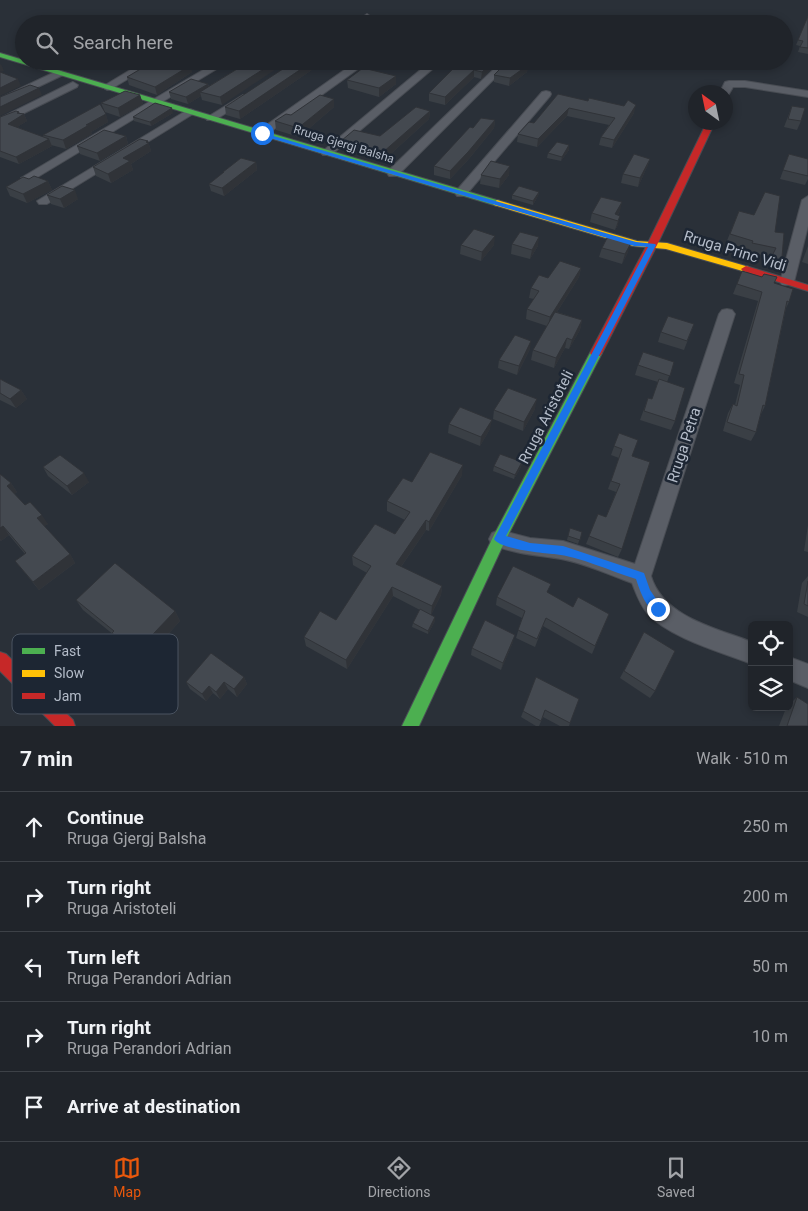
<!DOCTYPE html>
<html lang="en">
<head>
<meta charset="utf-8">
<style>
	body { margin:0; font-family:Roboto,sans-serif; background:#2d3036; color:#f1f3f6 }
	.controls { position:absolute; right:15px; bottom:15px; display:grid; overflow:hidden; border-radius:8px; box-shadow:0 2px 8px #0003 }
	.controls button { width:45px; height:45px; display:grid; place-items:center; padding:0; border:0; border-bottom:1px solid #3d4147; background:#20242a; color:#f1f3f6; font:25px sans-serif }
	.compass { position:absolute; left:688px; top:85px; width:45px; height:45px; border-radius:50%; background:#20242a; box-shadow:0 2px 8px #0003; rotate:327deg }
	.stop { position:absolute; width:15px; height:15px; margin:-11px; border:4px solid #1a73e8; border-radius:50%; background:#fff }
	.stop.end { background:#1a73e8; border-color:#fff; box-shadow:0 1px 5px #0008 }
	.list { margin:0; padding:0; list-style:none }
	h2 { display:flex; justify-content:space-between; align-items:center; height:65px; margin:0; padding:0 20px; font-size:21px }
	h2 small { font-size:16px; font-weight:400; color:#a2a4a8 }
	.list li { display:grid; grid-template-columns:32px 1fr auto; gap:15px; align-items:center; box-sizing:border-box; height:70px; padding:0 20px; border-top:1px solid #3d4147 }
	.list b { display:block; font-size:19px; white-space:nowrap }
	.list p { margin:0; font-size:16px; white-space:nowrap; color:#a2a4a8 }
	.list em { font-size:16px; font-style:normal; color:#a2a4a8 }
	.icon { flex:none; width:28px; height:28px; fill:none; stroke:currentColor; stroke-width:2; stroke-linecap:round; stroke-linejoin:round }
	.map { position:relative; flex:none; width:808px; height:726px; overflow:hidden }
	.search { position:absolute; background:#20242a; box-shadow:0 2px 8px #0003; left:15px; right:15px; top:15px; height:55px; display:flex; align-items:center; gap:12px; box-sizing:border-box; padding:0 18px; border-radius:28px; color:#a2a4a8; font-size:19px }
	.sheet { height:415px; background:#20242a }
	nav { display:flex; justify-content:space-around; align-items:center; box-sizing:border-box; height:70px; border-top:1px solid #3d4147; background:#20242a; font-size:14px; color:#a2a4a8 }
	nav a { display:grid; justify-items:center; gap:2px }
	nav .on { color:#ea580c }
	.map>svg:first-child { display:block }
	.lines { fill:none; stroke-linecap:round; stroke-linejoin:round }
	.street-casing { stroke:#484c53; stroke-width:2 }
	.fast-casing { stroke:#484c53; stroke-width:2 }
	.slow-casing { stroke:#484c53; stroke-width:2 }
	.jam-casing { stroke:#484c53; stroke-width:2 }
	.street { fill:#5a5e66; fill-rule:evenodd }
	.fast { fill:#4caf50; fill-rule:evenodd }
	.slow { fill:#ffc107; fill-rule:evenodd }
	.jam { fill:#c62828; fill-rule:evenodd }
	.wall { fill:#3a3f45 }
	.shaded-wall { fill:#303338 }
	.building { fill:#444950; stroke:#303338 }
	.route { fill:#1a73e8 }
	.labels { text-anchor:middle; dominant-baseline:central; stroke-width:5; stroke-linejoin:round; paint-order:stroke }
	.far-street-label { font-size:12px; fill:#b4bcc9; stroke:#1d2633 }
	.street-label { font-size:15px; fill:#b4bcc9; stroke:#1d2633 }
	.key { fill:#1d2633; stroke:#4a5360; stroke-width:1 }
	.key-label { font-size:14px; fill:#b4bcc9 }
</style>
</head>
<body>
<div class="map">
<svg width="808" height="726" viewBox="0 0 808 726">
	<rect width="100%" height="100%" fill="#2a3038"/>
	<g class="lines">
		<g class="street-casing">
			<g id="street">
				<path d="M367,14L371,17L363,24H353Z"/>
				<path d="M145,61H158L111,89L107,90L102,87Z"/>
				<path d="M218,61H230L31,181H23L21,178Z"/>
				<path d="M357,61H369L266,135H258L256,133L258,131Z"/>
				<path d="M431,61H442L331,155H323L321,153L323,151Z"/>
				<path d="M499,66L502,67V71L397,176H389L387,173L389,170L496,67Z"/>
				<path d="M59,70L64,73L63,75L0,105V98Z"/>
				<path d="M729,81H745L808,91V97L745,87H733L729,94L726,95V92H720L725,82Z"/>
				<path d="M73,82L78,85L77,87L0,125V118Z"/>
				<path d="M546,91L550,92L551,94L550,96L465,196H457L455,193L457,190L542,92Z"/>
				<path d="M243,95L248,98L247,100L215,120H207L206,118Z"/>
				<path d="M189,109L193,110L194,112L193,114L47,204H39L37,201Z"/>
				<path d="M808,196V226L794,282L792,285H782L780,282L802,200Z"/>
				<path d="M727,309L732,310L735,314L651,576C663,617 716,628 752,642V664C721,652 670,638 648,614C640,605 636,593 632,583C610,575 584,563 561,559C536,555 516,554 492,545L489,539L492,533L499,530L530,538L563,541L635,564L719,314L722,310Z"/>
				<path d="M789,657L808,664V688L789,680Z"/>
			</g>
		</g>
		<g class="fast-casing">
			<g id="fast">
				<path d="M0,53L500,201L501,203L497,206L494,205L0,57Z"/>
				<path d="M596,349L602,353L504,543L419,726H402L494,535L590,353Z"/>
			</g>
		</g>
		<g class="slow-casing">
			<path id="slow" d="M497,200L637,241L667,243L749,267L751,269L746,272L666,249L633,246L494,205L493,203Z"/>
		</g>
		<g class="jam-casing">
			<g id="jam">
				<path d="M707,122H715L657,245L602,353L600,356H592L590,353L647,245Z"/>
				<path d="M746,266L808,285V291L743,271L741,269Z"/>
				<path d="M0,652L6,654L73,720L75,726H55L0,671Z"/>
			</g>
		</g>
		<use href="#street" class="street"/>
		<use href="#fast" class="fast"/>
		<use href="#slow" class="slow"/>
		<use href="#jam" class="jam"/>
	</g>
	<g class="wall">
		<path d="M808,16V54L798,52L800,46L796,45Z"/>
		<path d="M250,61L222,105L202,100L201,96L188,104L171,99L169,92L208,84L209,86Z"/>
		<path d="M444,61H516L528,65L527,72L509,86L494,82V75L503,66V65H495L481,79L474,77L445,105L429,101V93L457,65Z"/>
		<path d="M322,63L240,119L226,115L225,107Z"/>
		<path d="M192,72L157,95L129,85L127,77Z"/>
		<path d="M347,80L396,84L379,97L348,88Z"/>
		<path d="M558,94L634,113L612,148L599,145L601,137L609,125L567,116L537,147L517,142L518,134L534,123Z"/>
		<path d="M140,95L143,104L120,117L105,112L108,122L91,132L92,134L66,149L51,145L52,146L19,164L0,157V117L20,113L24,114L27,121L17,127L43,137V135L104,110L101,103Z"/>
		<path d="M792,106L801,121L797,130L784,127Z"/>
		<path d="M334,107L299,137L276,130L275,121L291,115Z"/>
		<path d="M430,111L429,119L383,161L341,149V141L380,136Z"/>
		<path d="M173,113L151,126L134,121L133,117Z"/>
		<path d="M495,120L494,128L468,160L450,179L434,175V166L473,128Z"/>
		<path d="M126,136L128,144L100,161L80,154L77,146Z"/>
		<path d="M148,141L151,151L131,164L133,170L111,183L96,176L93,167Z"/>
		<path d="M569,145V150L561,161L547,158L548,153Z"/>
		<path d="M789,154L808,159V179L805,185L780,179Z"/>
		<path d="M650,159L647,167L638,187L621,183L623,174Z"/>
		<path d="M256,162L257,170L224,196L211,191L209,184L223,173V172Z"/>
		<path d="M481,175H509L499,188L480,184Z"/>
		<path d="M29,179L48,181L52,190L27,203L10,196L6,187Z"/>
		<path d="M539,192L538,196L533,205L512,199V195Z"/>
		<path d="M47,195L78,199L64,208L51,204Z"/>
		<path d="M620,211L618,215V225L615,230L590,222L592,213Z"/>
		<path d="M739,211L775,232L782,257L786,259L780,271L767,267L772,257L749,252V249L726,243Z"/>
		<path d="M512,244L538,246L530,259L511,254Z"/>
		<path d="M461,245H494L481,261L460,254Z"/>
		<path d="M808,246V264L802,262Z"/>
		<path d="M602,248L628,252L622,264L599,257Z"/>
		<path d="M581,268L579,277L557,312L582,320L580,330L569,349L565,348L554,368L531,360L533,350L547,326L526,319L527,309L534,299L529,298L531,288L548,278Z"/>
		<path d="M742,271L774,283L789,302L786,308L765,406L761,414L756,432L751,441L723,431L728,413L733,404L735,405L740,385L734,383L758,301L733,294Z"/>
		<path d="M694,324L684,350L658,342L661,332Z"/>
		<path d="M530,349L517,375L498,368L499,360Z"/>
		<path d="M674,362L667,382L675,421L671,430L640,420L648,398L652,399L658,382L635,375L638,365Z"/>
		<path d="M0,379L21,390L27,399L16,408L0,400Z"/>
		<path d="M535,409L523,431L493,419L494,410Z"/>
		<path d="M449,424L490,429L480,446L448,433Z"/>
		<path d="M619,433L632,456L622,549L618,557L586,544L598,514L606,517L616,492L608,489L619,458L611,455Z"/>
		<path d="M522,462L521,467L514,479L493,471L494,466Z"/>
		<path d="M43,467L89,482L72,495L48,476Z"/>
		<path d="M0,474L11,483L17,492L14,494L25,505L48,524L44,526L70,554L75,563L39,590L15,561L25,554L9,535L1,541L0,540Z"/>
		<path d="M462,475L429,531L426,530L401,567L442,586L441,595L431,615L435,621L428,634L412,627L413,623L420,610L393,596L347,669L306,646L304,637L336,620L367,573L353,565L352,556L395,534L405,520L387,511V501Z"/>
		<path d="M808,525V552L804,551Z"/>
		<path d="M570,528L582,532L578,544L567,540Z"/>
		<path d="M808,576V617L797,612L802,583Z"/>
		<path d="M548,593L573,607L609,614L592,654L543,626L535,647L516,638L522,618L496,605L497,597Z"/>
		<path d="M76,600L175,611L180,621L143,662L119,642L114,635L83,610Z"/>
		<path d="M640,640L655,691L650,698L620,678Z"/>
		<path d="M513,642L501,670L471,655L472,648Z"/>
		<path d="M244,677L247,684L237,697L228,689L220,699L213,693L206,701L190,689L186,682Z"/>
		<path d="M536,677L570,723L569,726H560L543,717L539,726H536L521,717Z"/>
		<path d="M797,697L808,726H779L786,708L789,707V705Z"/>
	</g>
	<g class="shaded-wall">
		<path d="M276,61H288L222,105L220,97Z"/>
		<path d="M313,61H322V63L240,119L239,111Z"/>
		<path d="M493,61H496L495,65L481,79L482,72Z"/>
		<path d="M1,64L4,71L0,72V65Z"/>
		<path d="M191,65L192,72L157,95L155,87Z"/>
		<path d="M528,65L527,72L509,86L510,78Z"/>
		<path d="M474,70V77L445,105V97Z"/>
		<path d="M396,76V84L379,97V88Z"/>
		<path d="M18,79L21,86L0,96V88Z"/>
		<path d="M208,84L210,91L200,92L201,96L188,104L186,97Z"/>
		<path d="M39,88L42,95L0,116V107Z"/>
		<path d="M140,95L143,104L120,117L118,108Z"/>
		<path d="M334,99V107L299,137L298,128Z"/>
		<path d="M636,105L634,113L612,148L614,140Z"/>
		<path d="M172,108L173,113L151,126L150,122Z"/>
		<path d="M569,108L567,116L537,147L538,139Z"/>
		<path d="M430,111L429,119L383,161L382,153Z"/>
		<path d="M19,112L21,116L24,114L27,121L11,131L8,124Z"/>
		<path d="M106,114L108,122L91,132L92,134L66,149L63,140L86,125Z"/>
		<path d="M495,120L494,128L468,160L450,179V171Z"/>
		<path d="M126,136L128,144L100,161L97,153Z"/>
		<path d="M49,139L52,146L19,164L16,157Z"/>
		<path d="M148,141L151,151L131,164L133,170L111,183L108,174L123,158Z"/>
		<path d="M569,145V150L561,161L562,157Z"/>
		<path d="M650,159L647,167L638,187L640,178Z"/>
		<path d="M256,162L257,170L224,196L222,188Z"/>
		<path d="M510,166L509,175L499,188L500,179Z"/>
		<path d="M48,181L52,190L27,203L23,194Z"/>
		<path d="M75,190L78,199L64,208L60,199Z"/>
		<path d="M539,192L538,196L533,205V201Z"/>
		<path d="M622,202L620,211L615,220V214Z"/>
		<path d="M620,216L618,225L615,230L618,221Z"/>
		<path d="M495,236L494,245L481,261L482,252Z"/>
		<path d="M539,237L538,246L530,259L532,250Z"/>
		<path d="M631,243L628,252L622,264L625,254Z"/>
		<path d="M581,268L579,277L548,326L550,317Z"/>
		<path d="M582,320L580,330L569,349L572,340Z"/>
		<path d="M567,338L565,348L554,368L556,358Z"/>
		<path d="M531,341L530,349L517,375L519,366Z"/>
		<path d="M21,390L27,399L16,408L10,399Z"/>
		<path d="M537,399L535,409L523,431L524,422Z"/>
		<path d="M492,420L490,429L480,446L481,437Z"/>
		<path d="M522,462L521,467L514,479L515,475Z"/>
		<path d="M463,465L462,475L429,531V522Z"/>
		<path d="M84,473L89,482L72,495L67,486Z"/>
		<path d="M11,483L17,492L13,495L7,486Z"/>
		<path d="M42,515L48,524L43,527L37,518Z"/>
		<path d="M426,520V530L396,574V564Z"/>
		<path d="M3,526L9,535L1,541L0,539V528Z"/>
		<path d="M70,554L75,563L39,590L33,582Z"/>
		<path d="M442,586L441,595L431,615L432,606Z"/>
		<path d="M392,587L393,596L347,669L346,660Z"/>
		<path d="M175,611L180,621L143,662L136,652Z"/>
		<path d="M435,617V621L428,634V631Z"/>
		<path d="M515,635L513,642L501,670L503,663Z"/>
		<path d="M244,677L247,684L237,697L234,689Z"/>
		<path d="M224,682L228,689L220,699L216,692Z"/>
		<path d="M209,686L213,693L206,701L202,694Z"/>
	</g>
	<g class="building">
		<path d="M808,16V48L800,47L803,41L798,40Z"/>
		<path d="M426,17L432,24H416Z"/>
		<path d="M154,61H176L191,65L155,87L127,77Z"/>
		<path d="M250,61H276L220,97L200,92Z"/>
		<path d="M295,61H313L239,111L225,107Z"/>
		<path d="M461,61H493L482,72L474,70L445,97L429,93Z"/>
		<path d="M504,61H516L528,65L510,78L494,75L505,64Z"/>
		<path d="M363,68L396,76L379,88L347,80Z"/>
		<path d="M0,72L18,79L0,88Z"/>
		<path d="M191,79L208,84L186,97L169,92Z"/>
		<path d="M30,85L39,88L0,107V97Z"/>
		<path d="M125,91L140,95L118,108L101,103Z"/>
		<path d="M558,94L588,101L589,98L624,106L628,100L636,105L614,140L601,137L615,118L569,108L538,139L518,134L529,122L534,123Z"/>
		<path d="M320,95L334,99L298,128L275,121L286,114L291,115Z"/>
		<path d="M155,103L172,108L150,122L133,117Z"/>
		<path d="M100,104L106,114L86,125H89L63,140L43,135Z"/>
		<path d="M792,106L805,108L801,121L788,119Z"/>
		<path d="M416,107L430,111L382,153L341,141L354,130L380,136Z"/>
		<path d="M16,111L19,112L17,113L24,114L8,124L49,139L16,157L0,151V117Z"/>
		<path d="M481,118L495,120L468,152L450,171L434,166L470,127L473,128Z"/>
		<path d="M104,130L126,136L97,153L77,146Z"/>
		<path d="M140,139L148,141L146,142L149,143L123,158L130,161L108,174L93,167Z"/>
		<path d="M557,142L569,145L562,157L548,153Z"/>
		<path d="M634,154L650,159L640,178L623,174Z"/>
		<path d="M789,154L808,159V176L783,170Z"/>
		<path d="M241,158L256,162L222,188L209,184L224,172H223Z"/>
		<path d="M491,161L510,166L500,179L481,175Z"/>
		<path d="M34,176L48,181L23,194L6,187L23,177L29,179Z"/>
		<path d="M62,186L75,190L60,199L47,195Z"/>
		<path d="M519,186L539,192L533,201L512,195Z"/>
		<path d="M765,192L780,196L775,232L784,233L782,257L786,259L784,262L771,258L776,248L752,243L753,241L730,234L739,211L754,215Z"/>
		<path d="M601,197L622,202L615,214L620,216L618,221L592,213Z"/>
		<path d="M474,229L495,236L482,252L461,245Z"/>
		<path d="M520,232L539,237L532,250L512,244Z"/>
		<path d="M608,236L631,243L625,254L602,248Z"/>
		<path d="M560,261L581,268L550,317L527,309L539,291L531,288L539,275L548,278Z"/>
		<path d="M742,271L762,277L764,274L777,277L774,283L793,289L789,302L787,301L765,406L763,405L756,432L727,422L733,404L737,406L744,375L739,374L762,292L737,284Z"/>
		<path d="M555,312L582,320L572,340L567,338L556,358L533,350Z"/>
		<path d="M668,316L694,324L687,341L661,332Z"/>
		<path d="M515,335L531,341L519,366L499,360Z"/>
		<path d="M643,352L674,362L670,376L638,365Z"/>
		<path d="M0,379L21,390L10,399L0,393Z"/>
		<path d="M659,379L685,388L675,421L644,411L648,398L652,399Z"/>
		<path d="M508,388L537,399L524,422L494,410Z"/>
		<path d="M460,407L492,420L481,437L449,424Z"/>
		<path d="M619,433L638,440L632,456L650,462L622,549L589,536L598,514L606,517L620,484L611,481L622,449L614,446Z"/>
		<path d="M430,452L463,465L429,522L426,520L396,564L442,586L432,606L392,587L346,660L304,637L320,611L336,620L371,566L352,556L375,524L395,534L410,512L387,501L403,478L412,482Z"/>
		<path d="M500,454L522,462L515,475L494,466Z"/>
		<path d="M60,455L84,473L67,486L43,467Z"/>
		<path d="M0,474L11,483L7,486L25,505L30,502L42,515L37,518L70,554L33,582L15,561L26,553L3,526L0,528Z"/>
		<path d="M570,528L582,532L580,540L568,536Z"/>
		<path d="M115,563L175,611L136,652L112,633L114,631L76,600Z"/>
		<path d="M513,566L551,584L547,592L573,607L578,597L609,614L595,646L546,618L537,639L518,630L525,611L497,597Z"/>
		<path d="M808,581V606L804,604Z"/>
		<path d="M420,609L435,617L428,631L413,623Z"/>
		<path d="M485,620L515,635L503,663L472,648Z"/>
		<path d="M644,632L675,651L655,691L624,671Z"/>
		<path d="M211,653L244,677L234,689L224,682L216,692L209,686L202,694L186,682Z"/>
		<path d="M536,677L579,699L570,723L545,710L541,721L523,711Z"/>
		<path d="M797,697L808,704V726H787Z"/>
	</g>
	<path class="route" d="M260,132L636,242L655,244L656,245L506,536L530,543L563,546L644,573L650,590L663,609L662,613L658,614C646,609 640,591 636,579C610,571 581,557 554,554C541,553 500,549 494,539L648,247L634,246L260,135Z"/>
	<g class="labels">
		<g class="far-street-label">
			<text transform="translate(344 144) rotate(17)">Rruga Gjergj Balsha</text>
		</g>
		<g class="street-label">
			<text transform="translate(735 251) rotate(17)">Rruga Princ Vidi</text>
			<text transform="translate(546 417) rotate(-63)">Rruga Aristoteli</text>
			<text transform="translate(684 445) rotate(-72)">Rruga Petra</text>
		</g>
	</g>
	<rect x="12" y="634" width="166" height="80" rx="8" class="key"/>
	<rect x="22" y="648" width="23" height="6" fill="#4caf50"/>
	<rect x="22" y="670" width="23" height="7" fill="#ffc107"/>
	<rect x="22" y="693" width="23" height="6" fill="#c62828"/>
	<g class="key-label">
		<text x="54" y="656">Fast</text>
		<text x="54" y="678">Slow</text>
		<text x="54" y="701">Jam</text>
	</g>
</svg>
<div class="controls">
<button><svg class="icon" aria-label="locate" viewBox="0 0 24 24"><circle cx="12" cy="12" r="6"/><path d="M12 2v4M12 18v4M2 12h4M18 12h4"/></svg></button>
<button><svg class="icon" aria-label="layers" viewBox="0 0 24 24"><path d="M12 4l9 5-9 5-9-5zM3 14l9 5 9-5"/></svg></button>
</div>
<svg class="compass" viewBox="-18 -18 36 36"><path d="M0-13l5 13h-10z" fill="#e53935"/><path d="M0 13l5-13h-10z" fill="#a2a4a8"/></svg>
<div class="stop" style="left:262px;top:133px"></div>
<div class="stop end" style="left:658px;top:609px"></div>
<div class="search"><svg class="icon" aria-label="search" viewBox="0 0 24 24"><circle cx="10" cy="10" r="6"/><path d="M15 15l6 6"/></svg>Search here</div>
</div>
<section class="sheet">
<h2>7 min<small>Walk · 510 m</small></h2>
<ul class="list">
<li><svg class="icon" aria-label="ahead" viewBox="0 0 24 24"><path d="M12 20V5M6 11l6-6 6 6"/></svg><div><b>Continue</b><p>Rruga Gjergj Balsha</p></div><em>250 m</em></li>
<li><svg class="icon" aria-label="right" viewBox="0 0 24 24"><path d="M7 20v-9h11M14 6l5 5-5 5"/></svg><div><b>Turn right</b><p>Rruga Aristoteli</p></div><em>200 m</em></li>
<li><svg class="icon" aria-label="left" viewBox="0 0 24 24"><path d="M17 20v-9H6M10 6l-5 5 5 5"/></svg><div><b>Turn left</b><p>Rruga Perandori Adrian</p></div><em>50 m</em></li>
<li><svg class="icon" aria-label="right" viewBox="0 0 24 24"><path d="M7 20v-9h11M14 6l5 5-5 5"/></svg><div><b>Turn right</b><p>Rruga Perandori Adrian</p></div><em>10 m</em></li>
<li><svg class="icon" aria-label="arrive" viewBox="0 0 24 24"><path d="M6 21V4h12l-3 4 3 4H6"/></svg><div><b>Arrive at destination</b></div></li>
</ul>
</section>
<nav>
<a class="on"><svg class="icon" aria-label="map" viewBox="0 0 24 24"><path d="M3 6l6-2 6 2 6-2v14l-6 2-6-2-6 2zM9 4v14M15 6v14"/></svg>Map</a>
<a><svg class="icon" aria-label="directions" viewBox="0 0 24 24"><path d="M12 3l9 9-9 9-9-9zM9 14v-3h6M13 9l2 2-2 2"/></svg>Directions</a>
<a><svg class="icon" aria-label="saved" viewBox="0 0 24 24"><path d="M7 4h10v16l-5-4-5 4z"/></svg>Saved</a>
</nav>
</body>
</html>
